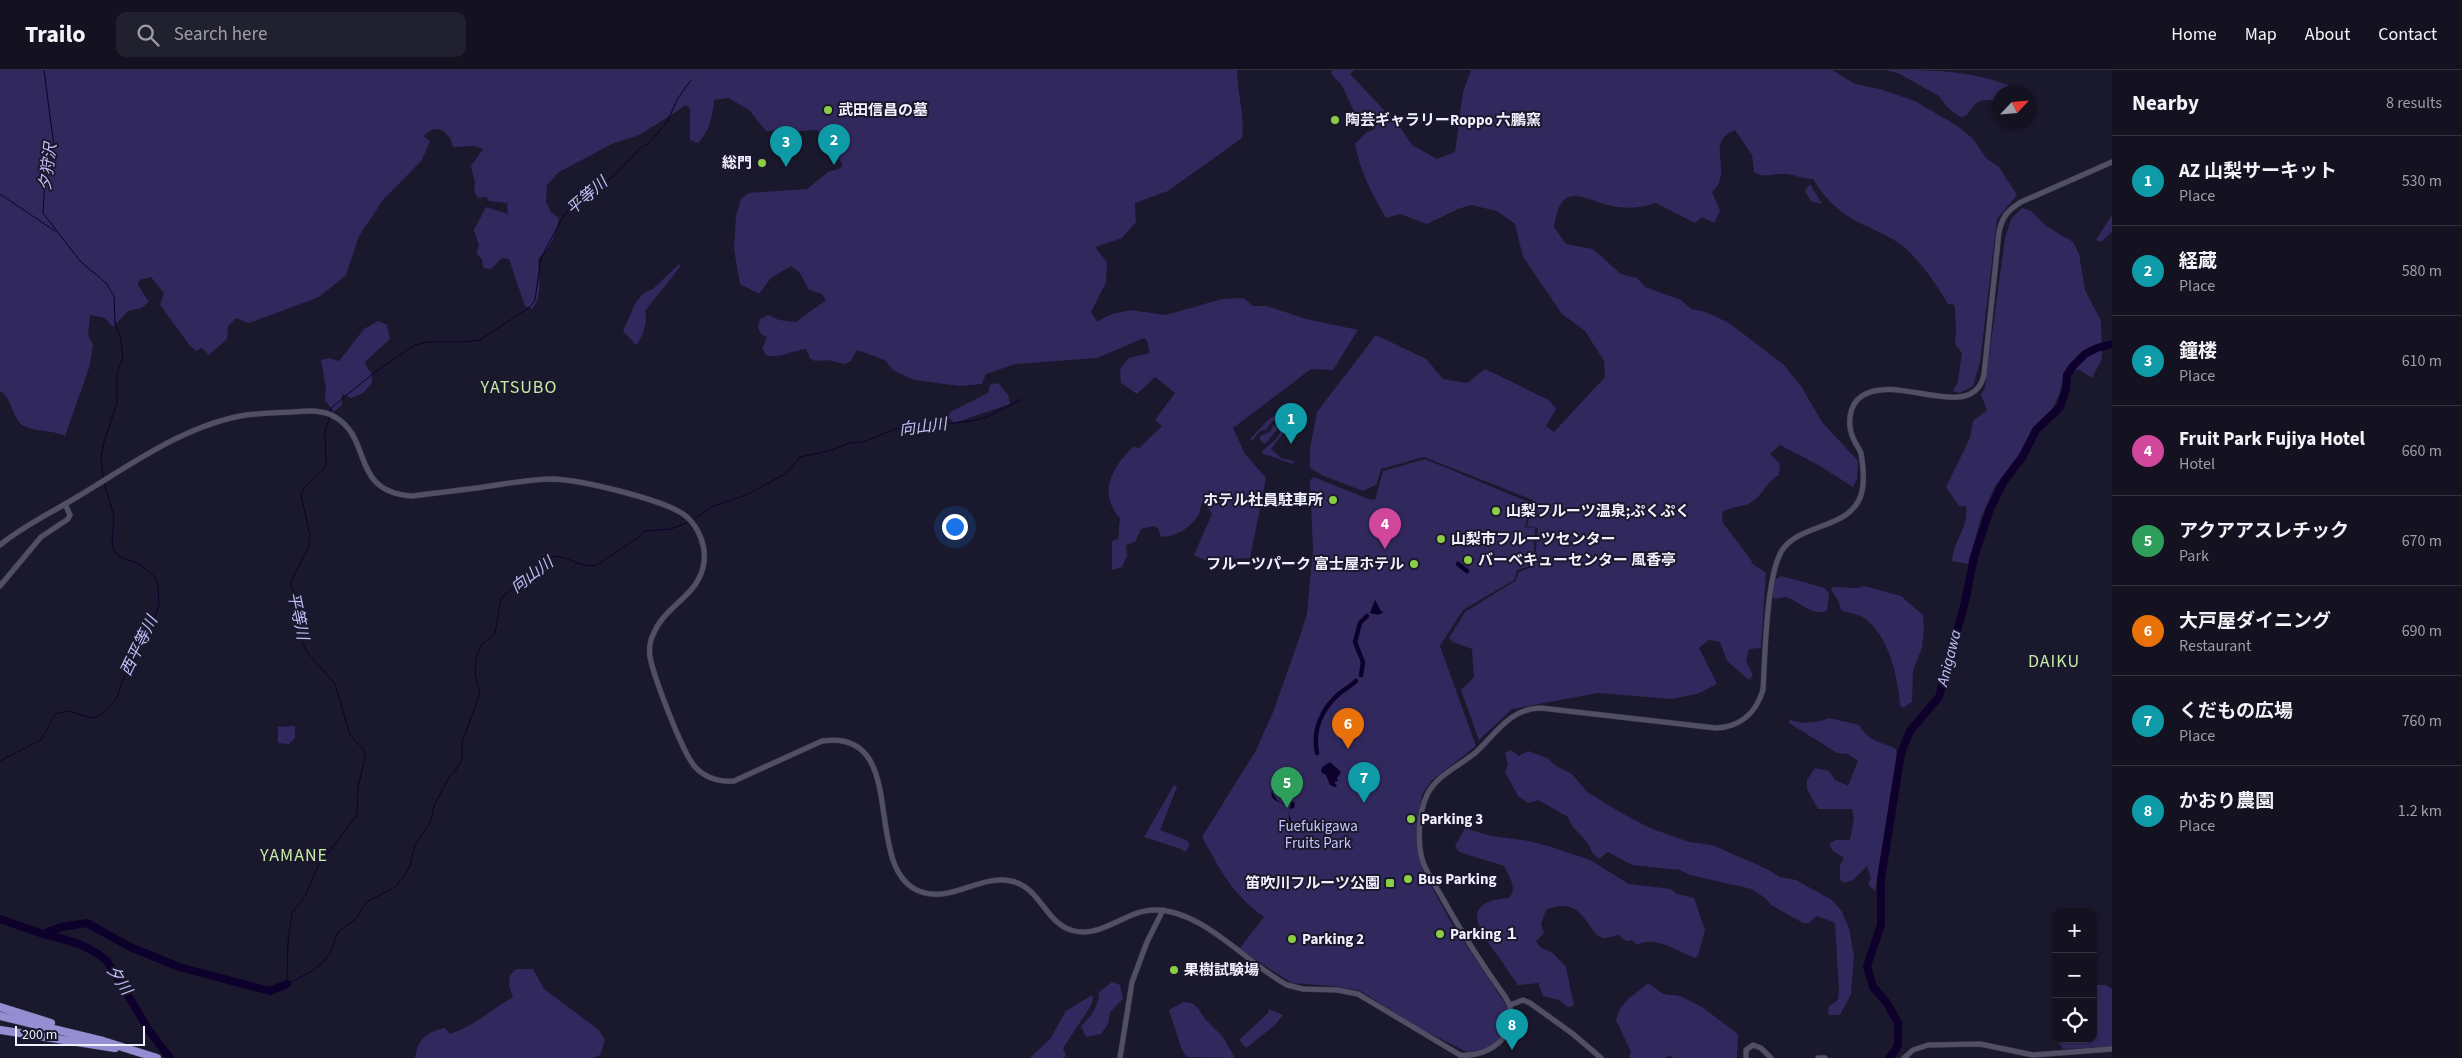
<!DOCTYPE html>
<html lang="en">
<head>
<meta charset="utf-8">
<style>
	body { margin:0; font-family:"Source Sans 3","Noto Sans JP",sans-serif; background:#21202e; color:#f1f3f6 }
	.controls { position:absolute; right:15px; bottom:15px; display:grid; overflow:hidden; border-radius:10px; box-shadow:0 1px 4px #0004 }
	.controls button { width:45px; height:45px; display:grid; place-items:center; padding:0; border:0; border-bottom:1px solid #33323f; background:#141221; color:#f1f3f6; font:25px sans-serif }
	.compass { position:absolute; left:1992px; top:15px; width:45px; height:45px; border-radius:50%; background:#141221; box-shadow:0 1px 4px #0004; rotate:64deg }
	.scale { position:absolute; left:15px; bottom:12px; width:130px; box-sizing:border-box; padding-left:5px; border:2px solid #f1f0ff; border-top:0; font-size:14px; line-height:18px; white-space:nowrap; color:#f1f0ff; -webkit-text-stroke:4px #1a182c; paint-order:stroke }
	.you { position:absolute; left:954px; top:456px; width:18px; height:18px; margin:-12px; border:4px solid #fff; border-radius:50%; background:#1a73e8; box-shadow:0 0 0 8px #1a73e833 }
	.badge { display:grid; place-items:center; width:32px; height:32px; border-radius:50%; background:#1a73e8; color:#fff; font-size:16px; font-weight:700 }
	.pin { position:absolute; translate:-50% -41px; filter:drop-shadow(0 1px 2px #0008) }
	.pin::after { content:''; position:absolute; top:26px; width:18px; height:15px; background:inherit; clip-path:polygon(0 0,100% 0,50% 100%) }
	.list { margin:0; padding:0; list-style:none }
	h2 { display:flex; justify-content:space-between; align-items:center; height:65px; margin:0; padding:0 20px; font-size:21px }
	h2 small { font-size:16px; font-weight:400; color:#9d9ea5 }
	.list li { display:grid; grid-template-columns:32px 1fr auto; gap:15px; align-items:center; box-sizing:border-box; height:90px; padding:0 20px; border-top:1px solid #33323f }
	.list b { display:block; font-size:19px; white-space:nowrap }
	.list p { margin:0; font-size:16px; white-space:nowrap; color:#9d9ea5 }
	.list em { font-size:16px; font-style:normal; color:#9d9ea5 }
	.icon { flex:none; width:28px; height:28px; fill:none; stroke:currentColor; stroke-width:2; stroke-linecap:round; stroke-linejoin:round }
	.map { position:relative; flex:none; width:2112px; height:988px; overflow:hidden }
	header { display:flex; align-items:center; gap:30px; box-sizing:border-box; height:70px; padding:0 25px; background:#141221; border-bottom:1px solid #33323f }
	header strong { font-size:24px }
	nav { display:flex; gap:28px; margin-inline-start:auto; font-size:18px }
	.search { width:350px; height:45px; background:#21202e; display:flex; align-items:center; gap:12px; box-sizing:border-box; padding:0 18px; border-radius:10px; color:#9d9ea5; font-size:19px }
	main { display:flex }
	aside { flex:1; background:#141221 }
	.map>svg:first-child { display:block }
	.green { fill:#31295d }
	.water { fill:#0d012b }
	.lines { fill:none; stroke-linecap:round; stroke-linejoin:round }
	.stream { stroke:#0d012b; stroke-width:1 }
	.canal { stroke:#0d012b; stroke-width:4.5 }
	.river { stroke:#0d012b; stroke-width:8 }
	.tertiary-casing { stroke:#353343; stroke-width:6 }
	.motorway-casing { stroke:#353343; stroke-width:9 }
	.tertiary { stroke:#504f66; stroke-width:5 }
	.motorway { stroke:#948ed3; stroke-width:8 }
	.poi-dot { fill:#8bce46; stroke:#1a182c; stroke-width:2 }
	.labels { text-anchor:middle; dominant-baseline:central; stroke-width:4; stroke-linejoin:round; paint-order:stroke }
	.poi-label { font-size:15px; font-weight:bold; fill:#f1f0ff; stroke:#1a182c; text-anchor:start }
	.park-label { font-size:15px; fill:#c8c4fc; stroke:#1a182c }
	.water-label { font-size:16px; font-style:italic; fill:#c2bef6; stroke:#1a182c }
	.quarter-label { font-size:18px; letter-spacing:1px; fill:#c5eba6; stroke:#1a182c }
</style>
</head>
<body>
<header>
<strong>Trailo</strong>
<div class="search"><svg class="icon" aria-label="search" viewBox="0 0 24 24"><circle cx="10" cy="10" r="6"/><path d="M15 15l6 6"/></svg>Search here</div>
<nav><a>Home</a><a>Map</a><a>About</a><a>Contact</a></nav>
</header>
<main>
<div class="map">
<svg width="2112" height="988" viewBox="0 0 2112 988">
	<rect width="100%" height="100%" fill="#1a182c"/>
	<g class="green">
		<path d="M0,0H1237C1237,23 1245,45 1242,68L1168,121L1135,133L1136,152L1122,168L1095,177L1107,192L1106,212L1091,242L1097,252L1109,245L1130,240L1166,245L1222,229L1243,228L1253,236H1267L1306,249L1358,260L1333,300L1311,299L1233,358L1245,384L1266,408L1250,488L1205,490L1194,485L1212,444L1204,432C1199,436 1201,441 1198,446C1190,458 1175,467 1161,467L1158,458L1153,456L1141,459L1135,472L1126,475L1127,486L1122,497L1112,500V471L1118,469L1120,448C1097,424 1113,396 1133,377L1139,378L1162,356L1155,350L1175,323L1155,307L1137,324L1121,313L1120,299L1129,288L1150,283L1147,271L1144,268L1097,288L1015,294L986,304L982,314L960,316L914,310L893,300L885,290L857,280L851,291L844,294L828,290L815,291L810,288L806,279C791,281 782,288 767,286L762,279L767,267L761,264L758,257L760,249L768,245L779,250L796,252L826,230L822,224L809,220L800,203L791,196L771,208L759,224L740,214L734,179L736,146L741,129L749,123L807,119L828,102L841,98L842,94L839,88L827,85C821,77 823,69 817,60C800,62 784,59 766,61L749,40L728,28L714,30C712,48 710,60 698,73L690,70V38L685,35L676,42L639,65L614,73L559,102L547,115L546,132L551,142L559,148C556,166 551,176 538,189C539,205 543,226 532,239L525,236L509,189L502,188L491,199L483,198L482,189L476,184L479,175L474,160L486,137L508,144L507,133L489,131L486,127L478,128L474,121L475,113L471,96L483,79L475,76L453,77L450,68L442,60L433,59L423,66L430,71L422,90L383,130L359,166L346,205L319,227L249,253L236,248L228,256L227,269L209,285L202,278L196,281L190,276L160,235L164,223L151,207L140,210L138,215L149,232L141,238L128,241L113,257L105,248L90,245L88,265L93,275L89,298L65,366C51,359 30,362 21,354C11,344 12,328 0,321Z"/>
		<path d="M1332,0H1354L1350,4L1400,57L1412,75L1437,89L1455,82L1463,22L1471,0H1832L1855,14L1880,19L1915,31L1959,57L1973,69L1986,88L1999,97L2017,125L1997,149L1980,292L1973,316L1959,323L1953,321L1958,312L1962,283L1955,274L1956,259L1955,237L1953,234H1948C1936,214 1919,188 1900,174C1886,164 1871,159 1856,151C1838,142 1823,126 1813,109C1803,109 1792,104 1785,104C1774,103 1764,109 1754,102L1752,85L1735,60C1703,72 1735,102 1712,122L1720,141L1714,153L1702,147L1695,153L1656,133C1644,137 1631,139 1618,137C1588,133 1561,105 1554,157L1566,174L1593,179L1621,204L1637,208L1645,217L1681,230L1691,239L1706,242L1729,253L1783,294L1801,316L1822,352L1858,391L1857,409L1853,417L1820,396L1780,375L1770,384L1780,394L1779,405C1766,412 1762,427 1750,433C1742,437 1731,437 1722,442L1723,453L1752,491L1751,493L1766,503L1761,578L1749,579L1746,591L1753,605L1749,610L1727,591L1720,572L1709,570L1699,578L1717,614L1697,624L1672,629L1598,623L1512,639L1479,670L1461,620L1474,607L1472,579L1453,572L1449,568L1465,542L1515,511L1519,502L1534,496L1538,458L1527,456L1533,430L1424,387L1381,399L1377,414L1363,421L1324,406L1310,398V379L1317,342L1376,265L1426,289L1443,309L1467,313L1485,299L1549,330L1556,339L1546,356L1554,362L1605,307L1604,291L1585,261L1562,244L1523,187L1515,154L1497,141L1471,135L1458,139L1427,154L1400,144L1386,148C1372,124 1360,101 1355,74L1367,62L1375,59L1368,46L1355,43L1341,14L1331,4Z"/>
		<path d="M1887,0C1932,0 1968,0 2011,16L2010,22H2000L1999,31C1979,29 1978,29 1966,46L1960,47L1947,37L1939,26L1900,4Z"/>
		<path d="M1810,114L1822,134L1811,131L1805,121Z"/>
		<path d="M2022,138L2031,141L2046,156L2073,172L2079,184L2085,220L2101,251L2102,289L2092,308L2080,300L2065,301L2059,325L2052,340L2033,359L2010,400L1995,416L1981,448L1968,494L1952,491C1954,468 1969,459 1966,436H1959L1946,417L1970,368L1973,351L1987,340L1981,325L1985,317L2005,168L2011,149Z"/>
		<path d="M2112,145V162L2101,172L2096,170Z"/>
		<path d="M679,194L680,197L645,241C648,250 643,268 636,275L623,261L636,232L644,223L653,219Z"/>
		<path d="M378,251L387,255L390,269L365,292L368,300L371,301L372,313L363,323L351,328L342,324V335L334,342L325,330L326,319L321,290L329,288L339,291L364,259Z"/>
		<path d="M998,313L1008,325L1010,334L954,353L948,347L950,342L988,323L990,315Z"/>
		<path d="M1288,336L1280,344V349L1287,352L1293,346V350L1271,379L1281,388L1293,391V394L1261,383C1267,374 1289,365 1277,351H1272L1266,360L1260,361L1252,371L1250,369L1267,351Z"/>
		<path d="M1273,355L1277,356V360L1265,374L1260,370V366L1270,362Z"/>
		<path d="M1425,389L1531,433L1525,457L1535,458L1533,495L1517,500L1514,510L1463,540L1440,576L1476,676L1431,711L1422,725L1416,769L1422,799L1452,854L1504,932L1509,943L1508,955L1501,967L1496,974L1477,982H1467L1419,958L1359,920L1331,916L1292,913L1239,879L1264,847C1232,824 1221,801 1202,767L1255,682L1274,640L1301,563L1307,543L1313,480L1310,410L1314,407L1368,429L1375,430L1383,401Z"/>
		<path d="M1781,506L1825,518L1829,524L1827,541C1810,546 1800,531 1786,527L1774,529L1772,522L1774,510Z"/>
		<path d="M1864,516L1901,526L1923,545L1924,559L1922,578L1913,600L1912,632L1903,638L1900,635C1898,607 1889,565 1863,547C1857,544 1847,543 1841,540L1838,530L1831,520L1833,517L1858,518Z"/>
		<path d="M1829,648L1859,655C1869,671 1879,672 1895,678L1898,687L1875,821L1868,814L1871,808L1867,796L1853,810L1844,813L1840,809V795L1844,788L1833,781L1829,774L1836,770H1850L1854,748L1852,739H1818L1807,719V710L1815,698L1829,701L1835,710L1848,716L1858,691L1848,684L1837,683L1789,653V649C1802,655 1817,653 1829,648Z"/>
		<path d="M295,656V668L289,674L278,673V657Z"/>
		<path d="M1511,680L1519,686L1528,681L1547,688L1556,696L1572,704L1587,722L1625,745L1650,758L1689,772L1712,775L1767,799L1780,807L1796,810L1832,830L1841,840L1849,858L1854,887L1851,924L1840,945H1829L1828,937L1838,930L1839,920L1835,853L1817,846L1809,853H1803L1771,835L1765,828L1752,819L1690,805L1680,800L1632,795L1608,782L1599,789C1589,781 1592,778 1585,770C1577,759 1574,762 1568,747L1538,730L1528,733L1518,726L1505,702L1508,695L1505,683Z"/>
		<path d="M1174,715L1177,717L1160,760L1186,770L1190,775L1185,782L1181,779L1144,767Z"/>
		<path d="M1465,758L1491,766L1529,771L1551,777L1590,790L1629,814L1671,819L1677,824L1694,828L1705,860L1698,886L1695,888C1678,881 1654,865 1637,875L1632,870L1626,871L1618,865C1613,866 1607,869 1603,868C1588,866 1584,823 1546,840L1541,854L1544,863L1536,871L1540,877L1554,884L1566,897L1574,936L1568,937L1559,930L1543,926L1538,913L1518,915C1510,905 1505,895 1498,886C1477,859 1460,831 1509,828C1518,818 1509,807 1504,796L1459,782L1455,776Z"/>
		<path d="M516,899H533L544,919L599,960L605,970L600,985L593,988H415C417,970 427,961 445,958L450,964C475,956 491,939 513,927L509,915L510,905Z"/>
		<path d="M1112,912L1120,915L1123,929L1110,942L1108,954L1101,964L1086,967L1081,956C1091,947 1099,936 1099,922Z"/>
		<path d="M1648,913L1663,924L1680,926L1702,937L1738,964L1737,988H1674L1669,985L1666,988H1629L1631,982L1616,950L1620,939L1627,930Z"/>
		<path d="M2093,915H2106L2112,919V977L2063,979L2056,969H2093Z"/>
		<path d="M1092,925L1093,930L1090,937L1063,978L1066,986L1063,988H1030L1050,969L1066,941Z"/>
		<path d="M1183,932L1192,933L1198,938L1204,948L1223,967L1235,988L1187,987L1182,980L1169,940Z"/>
		<path d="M1268,939L1283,945L1275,955L1246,978L1239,970L1269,942Z"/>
	</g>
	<g class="water">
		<path d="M1375,530L1381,541L1384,542L1378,545L1370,543Z"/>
		<path d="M1330,692L1341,702L1337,708L1338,711L1334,712L1337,716L1335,717L1330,715L1326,705L1321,702L1322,697Z"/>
		<path d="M1272,705L1283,712L1272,722L1277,730L1283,734L1291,731L1295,733L1294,738L1289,739V745L1293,755H1302V759L1300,762L1295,761C1288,751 1287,744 1291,734C1281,733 1264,731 1275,715Z"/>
	</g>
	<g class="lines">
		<g class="stream">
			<path d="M44,0L54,76L45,108L43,143L80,191L106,213L114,226L115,253L120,267L123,287L117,304V333L104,372L101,389L103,408"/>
			<path d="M0,124L55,161"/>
			<path d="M331,342V338L375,302L415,275L428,272H464L480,270L530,237L535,230L541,188L564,145L574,134L616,104L640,78L648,74L667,52L678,28L691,10"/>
			<path d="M330,346L325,361L326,397L305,417L301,425L310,465L308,478L290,513L299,538V566L307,582L335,614L350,665L364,680L365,688L358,717L357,745L318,796L305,826L292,843L288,871L287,914L312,901L323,892L330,883L338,862L357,848L365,833L395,817L404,806L410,796L415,775L431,751L434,736L449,707L456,700L462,689V673L480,623L475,604L476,588L481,575L495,564L500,532L503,526L542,498L551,487C565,483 579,499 597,495L638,468L644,461L671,459L689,452"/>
			<path d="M693,450L711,437L748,424L785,404L800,387L833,380L849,373L863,372L895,359L971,351L985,348L1022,329"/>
			<path d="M0,691L42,669L55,644L67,641L93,648L102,644L117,628L125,604L153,552L159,535L158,516L154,506L139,494L120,487L114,481L112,472L114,446L104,412"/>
		</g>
		<g class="canal">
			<path d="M1458,494L1467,501"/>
			<path d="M1361,605L1363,592L1355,572L1360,553L1367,546"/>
			<path d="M1317,683C1312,660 1322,638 1340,623C1345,619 1351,616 1356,611"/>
		</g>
		<g class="river">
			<path d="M0,849L43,864L61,857L87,853L128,876L179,897L270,921L287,914"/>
			<path d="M43,864C67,870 88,874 107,891L150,962L170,988"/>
			<path d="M1889,988L1895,981L1898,974V953L1887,933L1873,917L1867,896L1881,855V809L1901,683L1910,661L1939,627L1965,532L1974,487L1990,439L2004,411L2023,386L2036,360L2060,337L2066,320L2067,305L2073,296L2085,284L2097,278L2112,274"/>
		</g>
		<g class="tertiary-casing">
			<g id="tertiary">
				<path d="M0,475C23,456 51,443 77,427C129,396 184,355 246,345C261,343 276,343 291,342C306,341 322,339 335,347C373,369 350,421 411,426C437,423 464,420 490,416C511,413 532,409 554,409C580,410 668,430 687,447C699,458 706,476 704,492C700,526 664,535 653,565C650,571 649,580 650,587C654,607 683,685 696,698C707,709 720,712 734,711L822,671C912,658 860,797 919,821C950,834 980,804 1011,811C1040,817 1045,852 1071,860C1100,870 1126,840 1154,840C1202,839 1246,893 1287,915L1303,919L1337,920L1358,924L1460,985C1493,988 1524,959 1506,928C1483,896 1462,863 1443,829C1436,816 1426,803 1422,789C1417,770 1419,742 1427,725C1436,706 1459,696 1475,683C1496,664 1510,638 1541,638L1716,658C1740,657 1756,643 1763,620C1765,589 1766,502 1783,479C1802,453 1850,459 1861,425C1865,413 1863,395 1861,383C1859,378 1856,375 1854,370C1847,356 1848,335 1862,326C1897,302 1972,355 1984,305L1999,162C2002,147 2008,140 2021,132L2112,92"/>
				<path d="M0,516L41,467L68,449L70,445L65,434"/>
				<path d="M1510,935L1523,930L1530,933L1573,964L1601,988"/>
				<path d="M1120,988L1132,912L1147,872L1163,840"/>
				<path d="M1746,988V980L1753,975L1761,978L1771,988"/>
				<path d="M1818,988H1825"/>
				<path d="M1904,988L1913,980L1928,975L1980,974L2033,985L2112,979"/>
			</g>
		</g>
		<g class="motorway-casing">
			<g id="motorway">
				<path d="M0,937L51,953"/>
				<path d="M0,946L103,971L157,988"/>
				<path d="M0,960L115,978"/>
			</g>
		</g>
		<use href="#tertiary" class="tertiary"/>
		<use href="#motorway" class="motorway"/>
	</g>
	<g class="poi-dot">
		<circle cx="828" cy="40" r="5"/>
		<circle cx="1335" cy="50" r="5"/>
		<circle cx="762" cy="93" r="5"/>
		<circle cx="1333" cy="430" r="5"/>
		<circle cx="1496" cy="441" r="5"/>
		<circle cx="1441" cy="469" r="5"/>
		<circle cx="1468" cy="490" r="5"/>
		<circle cx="1414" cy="494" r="5"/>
		<circle cx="1411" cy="749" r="5"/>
		<circle cx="1408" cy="809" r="5"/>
		<rect x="1385" y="808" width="10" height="10" rx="2.5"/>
		<circle cx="1440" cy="864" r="5"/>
		<circle cx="1292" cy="869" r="5"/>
		<circle cx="1174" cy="900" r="5"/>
	</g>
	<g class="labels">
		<g class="poi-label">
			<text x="838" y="40">武田信昌の墓</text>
			<text x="1345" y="50">陶芸ギャラリーRoppo 六鵬窯</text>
			<text x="752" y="93" text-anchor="end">総門</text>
			<text x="1323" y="430" text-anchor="end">ホテル社員駐車所</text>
			<text x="1506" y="441">山梨フルーツ温泉;ぷくぷく</text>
			<text x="1451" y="469">山梨市フルーツセンター</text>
			<text x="1478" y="490">バーベキューセンター 風香亭</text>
			<text x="1404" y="494" text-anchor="end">フルーツパーク 富士屋ホテル</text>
			<text x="1421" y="749">Parking 3</text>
			<text x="1418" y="809">Bus Parking</text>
			<text x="1380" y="813" text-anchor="end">笛吹川フルーツ公園</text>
			<text x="1450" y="864">Parking １</text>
			<text x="1302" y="869">Parking 2</text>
			<text x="1184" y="900">果樹試験場</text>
		</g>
		<g class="park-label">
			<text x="1318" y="756">Fuefukigawa<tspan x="1318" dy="17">Fruits Park</tspan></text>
		</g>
		<g class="water-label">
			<text transform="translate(48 97) rotate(-83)">夕狩沢</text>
			<text transform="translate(587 126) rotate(-41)">平等川</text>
			<text transform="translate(923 357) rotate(-7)">向山川</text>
			<text transform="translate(532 505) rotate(-37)">向山川</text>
			<text transform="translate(298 546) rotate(78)">平等川</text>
			<text transform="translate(139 576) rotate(-64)">西平等川</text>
			<text transform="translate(1949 588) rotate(-76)">Anigawa</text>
			<text transform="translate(119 910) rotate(56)">夕川</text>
		</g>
		<g class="quarter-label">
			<text x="519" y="317">YATSUBO</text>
			<text x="2054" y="591">DAIKU</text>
			<text x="294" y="785">YAMANE</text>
		</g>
	</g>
</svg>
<div class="controls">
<button>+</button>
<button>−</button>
<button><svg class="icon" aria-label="locate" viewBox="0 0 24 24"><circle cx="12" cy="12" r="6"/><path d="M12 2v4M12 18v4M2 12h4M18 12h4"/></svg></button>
</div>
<svg class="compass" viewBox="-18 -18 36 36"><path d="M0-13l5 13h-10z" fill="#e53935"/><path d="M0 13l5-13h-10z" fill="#9d9ea5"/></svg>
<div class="scale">200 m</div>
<div class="you"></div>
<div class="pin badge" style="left:1291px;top:374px;background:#0f9aa8">1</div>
<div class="pin badge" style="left:834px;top:95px;background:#0f9aa8">2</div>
<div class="pin badge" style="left:786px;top:97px;background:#0f9aa8">3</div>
<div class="pin badge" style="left:1385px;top:479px;background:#d1479c">4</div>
<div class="pin badge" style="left:1287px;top:738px;background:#2e9e5b">5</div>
<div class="pin badge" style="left:1348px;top:679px;background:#e8710a">6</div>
<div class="pin badge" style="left:1364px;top:733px;background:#0f9aa8">7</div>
<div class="pin badge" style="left:1512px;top:980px;background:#0f9aa8">8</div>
</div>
<aside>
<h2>Nearby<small>8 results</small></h2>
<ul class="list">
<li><span class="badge" style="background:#0f9aa8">1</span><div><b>AZ 山梨サーキット</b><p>Place</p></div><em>530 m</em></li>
<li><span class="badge" style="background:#0f9aa8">2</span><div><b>経蔵</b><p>Place</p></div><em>580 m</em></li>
<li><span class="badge" style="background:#0f9aa8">3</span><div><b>鐘楼</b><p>Place</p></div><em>610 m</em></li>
<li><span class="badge" style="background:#d1479c">4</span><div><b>Fruit Park Fujiya Hotel</b><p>Hotel</p></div><em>660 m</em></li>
<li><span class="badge" style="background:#2e9e5b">5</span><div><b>アクアアスレチック</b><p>Park</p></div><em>670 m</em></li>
<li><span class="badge" style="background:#e8710a">6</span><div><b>大戸屋ダイニング</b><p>Restaurant</p></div><em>690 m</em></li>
<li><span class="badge" style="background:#0f9aa8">7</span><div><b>くだもの広場</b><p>Place</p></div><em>760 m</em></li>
<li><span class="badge" style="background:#0f9aa8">8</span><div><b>かおり農園</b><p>Place</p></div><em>1.2 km</em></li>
</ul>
</aside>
</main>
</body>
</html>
